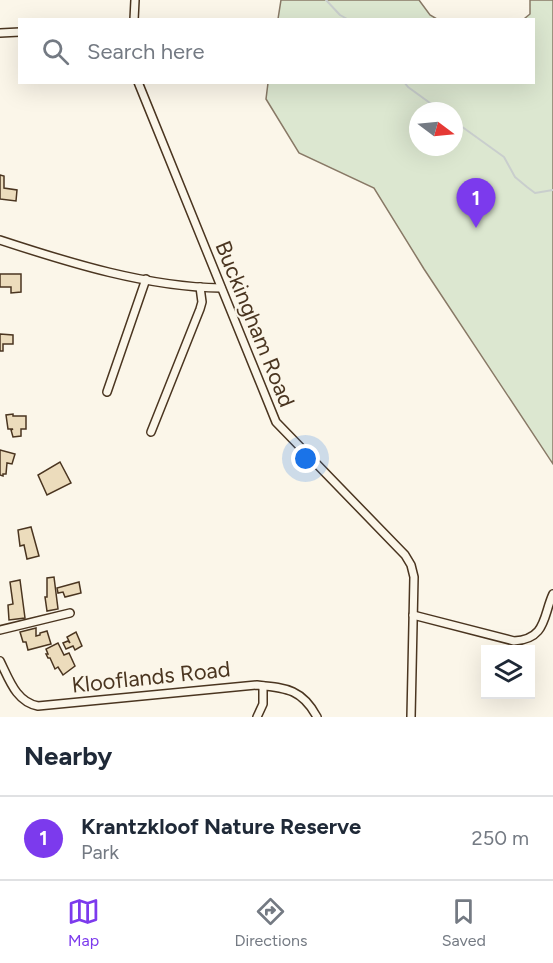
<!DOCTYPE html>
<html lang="en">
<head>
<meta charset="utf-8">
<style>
	body { margin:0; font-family:Figtree,sans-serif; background:#f6f6f7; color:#1f2937 }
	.controls { position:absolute; right:18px; bottom:18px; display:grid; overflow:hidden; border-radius:0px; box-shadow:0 6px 24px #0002 }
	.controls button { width:54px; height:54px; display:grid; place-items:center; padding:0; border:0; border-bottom:2px solid #e0e1e3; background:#fff; color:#1f2937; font:30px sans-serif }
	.compass { position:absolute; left:409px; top:102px; width:54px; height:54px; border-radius:50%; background:#fff; box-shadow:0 6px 24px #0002; rotate:106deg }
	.you { position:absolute; left:306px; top:459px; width:21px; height:21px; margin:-15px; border:4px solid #fff; border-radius:50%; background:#1a73e8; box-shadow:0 0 0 9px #1a73e833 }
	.badge { display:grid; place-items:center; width:39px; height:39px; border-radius:50%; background:#7c3aed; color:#fff; font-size:20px; font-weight:700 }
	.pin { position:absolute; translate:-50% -50px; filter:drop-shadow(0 2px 3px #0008) }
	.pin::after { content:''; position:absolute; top:32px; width:21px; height:18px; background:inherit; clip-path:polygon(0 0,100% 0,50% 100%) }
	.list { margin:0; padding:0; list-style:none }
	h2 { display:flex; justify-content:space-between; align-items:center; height:78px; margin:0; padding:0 24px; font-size:26px }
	h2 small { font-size:20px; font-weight:400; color:#747a83 }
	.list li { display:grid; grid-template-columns:39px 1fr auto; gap:18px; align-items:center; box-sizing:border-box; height:84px; padding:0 24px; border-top:2px solid #e0e1e3 }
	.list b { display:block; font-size:22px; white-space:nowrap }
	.list p { margin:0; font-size:20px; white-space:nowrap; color:#747a83 }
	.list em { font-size:20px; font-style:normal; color:#747a83 }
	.icon { flex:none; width:33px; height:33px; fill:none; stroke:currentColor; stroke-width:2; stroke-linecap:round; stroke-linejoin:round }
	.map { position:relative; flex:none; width:553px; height:717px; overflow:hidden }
	.search { position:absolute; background:#fff; box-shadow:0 6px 24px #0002; left:18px; right:18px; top:18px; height:66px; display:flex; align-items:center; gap:15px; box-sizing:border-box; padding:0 21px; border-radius:0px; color:#747a83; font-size:22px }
	.sheet { height:162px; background:#fff }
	nav { display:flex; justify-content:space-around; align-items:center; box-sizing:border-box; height:84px; border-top:2px solid #e0e1e3; background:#fff; font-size:16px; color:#747a83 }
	nav a { display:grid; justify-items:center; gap:3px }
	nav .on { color:#7c3aed }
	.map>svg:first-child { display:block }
	.green { fill:#dce7d0; stroke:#887966; stroke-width:1.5; fill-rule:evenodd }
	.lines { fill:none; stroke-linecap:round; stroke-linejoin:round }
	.stream { stroke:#c9cecd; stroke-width:2 }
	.building { fill:#ecdcbc; stroke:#4a3520; stroke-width:1.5 }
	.minor-casing { stroke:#4a3520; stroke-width:10 }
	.minor { stroke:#fbf6e9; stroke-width:7 }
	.labels { text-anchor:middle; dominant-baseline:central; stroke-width:4.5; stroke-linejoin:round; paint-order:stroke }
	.street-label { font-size:22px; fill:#4a3520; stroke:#fbf6e9 }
</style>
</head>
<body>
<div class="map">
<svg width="553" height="717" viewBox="0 0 553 717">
	<rect width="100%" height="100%" fill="#fbf6e9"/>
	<g class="green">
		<path d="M281,0H419L430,15L437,19H278Z"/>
		<path d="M530,0H553V464L424,269L374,188L299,153L266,99L268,83L534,82V20L524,19L530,14ZM418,111H454V147H418Z"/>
	</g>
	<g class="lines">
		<g class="stream">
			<path d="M326,0L340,15L349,20"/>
			<path d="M404,82L408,87L441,111"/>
			<path d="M454,121L504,157L515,177L527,187L535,193L553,190"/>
		</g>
	</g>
	<g class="building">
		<path d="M0,175L4,176V188L17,190L16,201L0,199Z"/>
		<path d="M0,274H21V292L11,293V287H0Z"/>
		<path d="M0,334L13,335V344H3V351H0Z"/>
		<path d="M13,414V416H26V429H21V436L13,437L11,430L13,429H8L6,415Z"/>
		<path d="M0,450L15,454L12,464L7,463L6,474H3V476L0,475Z"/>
		<path d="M60,462L71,483L47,495L38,475Z"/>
		<path d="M31,527L39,556L27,559L24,545L20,546L18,530Z"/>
		<path d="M54,577L58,609L47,611L45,597H47V578Z"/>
		<path d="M20,580L25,618L9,620L8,605L13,604L10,582Z"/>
		<path d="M79,582L81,593L65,597L63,592L58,593L57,588Z"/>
		<path d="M36,628V636L40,635V633L47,631L51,644L28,650L26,642H23L20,632Z"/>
		<path d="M76,632L82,646L75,650L73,646L66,649L63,643L68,641L70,643L67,637Z"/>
		<path d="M58,643L64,655L69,653L75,666L63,675L58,667L55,669L50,658H48L46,654H48L46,649Z"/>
	</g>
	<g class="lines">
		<g class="minor-casing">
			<g id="minor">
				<path d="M134,20L135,0"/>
				<path d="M0,33L20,32"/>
				<path d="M138,82L276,422L405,555L411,565L414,577L411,717"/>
				<path d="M0,240C70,263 147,287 221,288"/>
				<path d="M107,392L146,279"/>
				<path d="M151,432L200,309L202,302L200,287"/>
				<path d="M413,615L514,641C547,639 543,615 553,594"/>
				<path d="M0,630L70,613"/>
				<path d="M0,661C9,679 16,702 38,706L257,685C286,688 302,689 317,717"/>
				<path d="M257,717L263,704V686"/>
			</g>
		</g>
		<use href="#minor" class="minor"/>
	</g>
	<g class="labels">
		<g class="street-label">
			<text transform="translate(255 324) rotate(68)">Buckingham Road</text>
			<text transform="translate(151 677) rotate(-6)">Klooflands Road</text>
		</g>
	</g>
</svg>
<div class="controls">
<button><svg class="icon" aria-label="layers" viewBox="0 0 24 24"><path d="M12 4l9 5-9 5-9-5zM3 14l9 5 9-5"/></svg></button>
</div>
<svg class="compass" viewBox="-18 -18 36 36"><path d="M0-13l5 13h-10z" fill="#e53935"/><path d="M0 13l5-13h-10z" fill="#747a83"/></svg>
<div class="you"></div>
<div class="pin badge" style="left:476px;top:228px">1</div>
<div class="search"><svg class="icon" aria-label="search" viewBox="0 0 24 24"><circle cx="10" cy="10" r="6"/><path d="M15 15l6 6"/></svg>Search here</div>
</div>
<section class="sheet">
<h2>Nearby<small></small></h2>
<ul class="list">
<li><span class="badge">1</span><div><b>Krantzkloof Nature Reserve</b><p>Park</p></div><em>250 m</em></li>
</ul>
</section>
<nav>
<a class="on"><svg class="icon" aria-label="map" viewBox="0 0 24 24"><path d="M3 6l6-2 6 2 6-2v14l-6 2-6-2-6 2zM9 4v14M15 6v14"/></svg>Map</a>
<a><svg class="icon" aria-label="directions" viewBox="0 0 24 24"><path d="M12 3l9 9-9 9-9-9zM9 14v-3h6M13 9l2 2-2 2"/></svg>Directions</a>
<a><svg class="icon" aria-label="saved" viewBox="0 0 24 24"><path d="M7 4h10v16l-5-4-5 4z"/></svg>Saved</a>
</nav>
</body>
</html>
